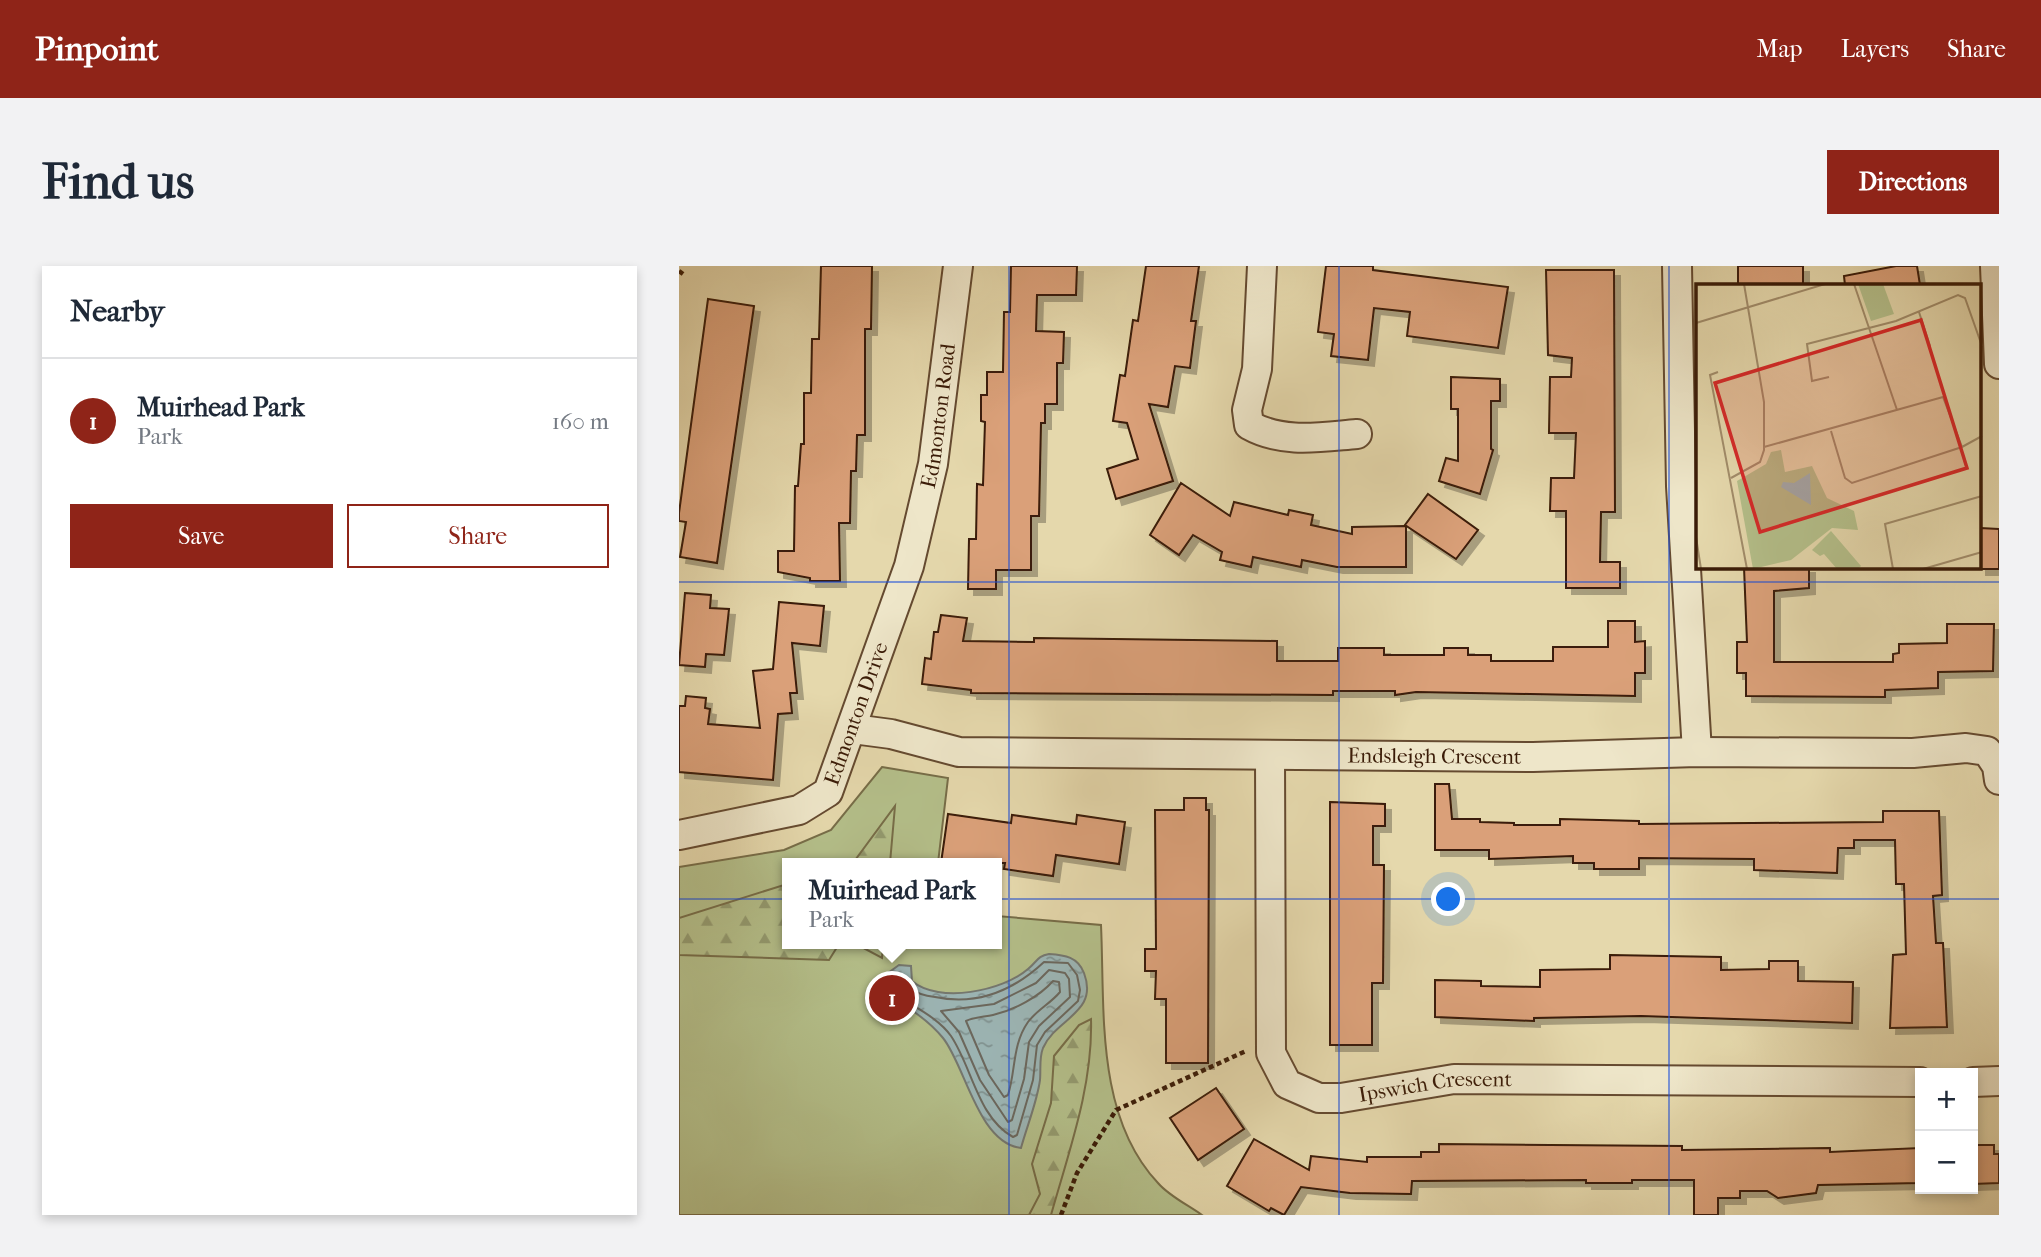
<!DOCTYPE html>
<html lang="en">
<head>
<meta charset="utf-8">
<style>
	body { margin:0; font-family:"IM FELL French Canon",serif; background:#f2f2f3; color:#1f2937 }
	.controls { position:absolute; right:21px; bottom:21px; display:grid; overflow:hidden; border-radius:0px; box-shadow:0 4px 10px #0003 }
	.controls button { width:63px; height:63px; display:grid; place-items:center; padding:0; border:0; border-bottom:2px solid #e0e1e3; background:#fff; color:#1f2937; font:35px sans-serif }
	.you { position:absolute; left:770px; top:634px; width:24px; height:24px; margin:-18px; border:5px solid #fff; border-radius:50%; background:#1a73e8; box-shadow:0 0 0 10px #1a73e833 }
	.badge { display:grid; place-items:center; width:46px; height:46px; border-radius:50%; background:#8f2418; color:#fff; font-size:23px; font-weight:700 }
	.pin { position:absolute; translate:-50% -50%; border:4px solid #fff; box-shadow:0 2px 7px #0006 }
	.popup { position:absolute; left:103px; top:592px; width:220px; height:91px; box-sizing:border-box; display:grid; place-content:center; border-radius:0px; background:#fff; filter:drop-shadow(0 2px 5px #0005); font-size:23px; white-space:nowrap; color:#747a83 }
	.popup b { font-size:26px; color:#1f2937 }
	.popup::after { content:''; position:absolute; left:50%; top:100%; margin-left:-14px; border:14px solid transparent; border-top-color:#fff }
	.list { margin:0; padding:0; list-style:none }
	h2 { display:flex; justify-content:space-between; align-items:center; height:91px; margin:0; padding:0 28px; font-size:30px }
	h2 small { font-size:23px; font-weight:400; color:#747a83 }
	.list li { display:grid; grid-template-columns:46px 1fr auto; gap:21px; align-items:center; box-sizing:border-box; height:126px; padding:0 28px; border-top:2px solid #e0e1e3 }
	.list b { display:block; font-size:26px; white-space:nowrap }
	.list p { margin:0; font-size:23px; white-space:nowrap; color:#747a83 }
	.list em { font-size:23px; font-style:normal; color:#747a83 }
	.actions { display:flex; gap:14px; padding:21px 28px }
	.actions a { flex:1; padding:16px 0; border:2px solid #8f2418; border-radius:0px; text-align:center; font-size:24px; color:#8f2418 }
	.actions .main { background:#8f2418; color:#fff }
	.map { position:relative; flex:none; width:1320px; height:949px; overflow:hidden; border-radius:0px }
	header { display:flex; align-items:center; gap:42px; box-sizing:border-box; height:98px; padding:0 35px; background:#8f2418; color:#fff }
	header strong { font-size:33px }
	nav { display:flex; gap:38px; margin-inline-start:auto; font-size:24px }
	.intro { display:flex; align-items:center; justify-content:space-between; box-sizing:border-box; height:168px; padding:0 42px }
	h1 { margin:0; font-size:49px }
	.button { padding:18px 32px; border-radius:0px; background:#8f2418; color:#fff; font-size:24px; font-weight:700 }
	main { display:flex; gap:42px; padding:0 42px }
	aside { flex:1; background:#fff; border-radius:0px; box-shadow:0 4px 10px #0003 }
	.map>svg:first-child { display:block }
	.green { fill:#b4bf8a; stroke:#776d48; stroke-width:2 }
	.forest { fill:url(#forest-firs); stroke:#776d48; stroke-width:2 }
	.water { fill:url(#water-ripples); stroke:#757870; stroke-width:2 }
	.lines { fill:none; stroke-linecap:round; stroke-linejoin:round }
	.shore { stroke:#6b685e; stroke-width:2 }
	.building { fill:#daa079; stroke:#3a1b07; stroke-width:2; filter:url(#shadow) }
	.minor-casing { stroke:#654a30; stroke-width:32 }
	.path { stroke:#3a1b07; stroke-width:4.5; stroke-dasharray:5 3.5; stroke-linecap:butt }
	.minor { stroke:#eee6c9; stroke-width:28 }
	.grid { fill:none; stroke:#1d4ed8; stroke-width:2; stroke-opacity:0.55 }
	.labels { text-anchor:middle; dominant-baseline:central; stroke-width:5; stroke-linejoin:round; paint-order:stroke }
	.street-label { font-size:21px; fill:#3a1b07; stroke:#eee6c9 }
	.inset-road { fill:none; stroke:#a18c6a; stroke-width:2 }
	.view { fill:#d62828; fill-opacity:0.15; stroke:#d62828; stroke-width:3.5 }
	.inset-edge { fill:none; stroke:#3a1b07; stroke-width:3.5 }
</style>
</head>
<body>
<header>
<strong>Pinpoint</strong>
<nav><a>Map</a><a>Layers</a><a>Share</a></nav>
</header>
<div class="intro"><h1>Find us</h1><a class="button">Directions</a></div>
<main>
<aside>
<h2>Nearby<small></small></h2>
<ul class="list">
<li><span class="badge">1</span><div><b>Muirhead Park</b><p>Park</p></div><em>160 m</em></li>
</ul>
<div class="actions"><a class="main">Save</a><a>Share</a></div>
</aside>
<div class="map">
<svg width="1320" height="949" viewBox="0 0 1320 949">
	<defs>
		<pattern id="forest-firs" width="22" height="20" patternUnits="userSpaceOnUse" patternTransform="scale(1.75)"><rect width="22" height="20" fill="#b4bf8a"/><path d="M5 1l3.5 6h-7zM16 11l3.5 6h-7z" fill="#939a6f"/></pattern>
		<pattern id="water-ripples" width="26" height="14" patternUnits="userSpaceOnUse" patternTransform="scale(1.75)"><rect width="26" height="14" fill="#9cb6b6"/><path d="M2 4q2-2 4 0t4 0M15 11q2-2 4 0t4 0" fill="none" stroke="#809392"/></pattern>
		<filter id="shadow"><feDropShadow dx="6" dy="6" stdDeviation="0" flood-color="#0004"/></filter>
	</defs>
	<rect width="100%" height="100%" fill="#e5d8ac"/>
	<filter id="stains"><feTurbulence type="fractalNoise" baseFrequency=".00286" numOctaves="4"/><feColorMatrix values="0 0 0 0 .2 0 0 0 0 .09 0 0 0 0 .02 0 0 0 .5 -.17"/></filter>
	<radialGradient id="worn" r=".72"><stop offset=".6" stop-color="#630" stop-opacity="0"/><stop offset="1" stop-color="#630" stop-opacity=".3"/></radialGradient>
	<path class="green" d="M203,501L269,512L259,597H108V678H318V650L422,659C426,744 416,850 479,917C490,930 509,939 523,949H0V601L105,584L152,564Z"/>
	<g class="forest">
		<path d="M216,540L211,597H174Z"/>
		<path d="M108,618V678H160L150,694L0,689V652Z"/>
		<path d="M177,678H204L203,692Z"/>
		<path d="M412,753C414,820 390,885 372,949H350L361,928L353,898L372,837L375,790L400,759Z"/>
	</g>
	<path class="water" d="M370,688C386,689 399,691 405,707C420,747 377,752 364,782C360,792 362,803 361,814C358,836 348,860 342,882C299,877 286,799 264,772C246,750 223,738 199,724L202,712L220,699L232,700L233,715C260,738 324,725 349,703C358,696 358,690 370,688Z"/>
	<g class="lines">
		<g class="shore">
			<path d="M365,696L389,697L398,709L401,724L399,735L366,766L358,779L354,814L338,869L334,871C299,852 293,801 272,770C255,746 220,736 208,719L222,709C225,713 226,719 231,722C238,728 247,730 256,731C299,740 335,724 365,696Z"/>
			<path d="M370,704L386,707L390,713L391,731L360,760L350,776L345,813L333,854L329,856L301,814L280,766L262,745L315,738L357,717Z"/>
			<path d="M374,715L380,716L381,726C372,737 358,744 349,756C333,779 337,804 329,829L325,831L310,809L287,755C295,751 305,751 314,749C335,744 360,731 374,715Z"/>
		</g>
	</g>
	<g class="building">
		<path d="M142,0H193L192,63H186V169H178L177,205H172L171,257H160L161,315H131V312L99,306V285H115L116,220H119L122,178H125V127H132L133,73H140Z"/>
		<path d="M332,0H398L397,29H358L357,65L385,66L384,97H378V138H366V157H362L360,250H352V304H317V323H289L290,273H297L298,218L304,219L306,156L302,155V129H308V106H324L325,46H331Z"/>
		<path d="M467,0H520L512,55H517L511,102L496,100L489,141L470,138L494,215L437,233L428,203L459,193L448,157L434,155L441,109L446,110L454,54L459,55Z"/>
		<path d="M647,0H694V4L829,21L819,82L728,70L731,46L695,42L689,94L652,90L655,68L639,66Z"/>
		<rect x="1059" y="0" width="65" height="19"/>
		<path d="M1217,0H1238L1241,19H1166L1165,10Z"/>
		<path d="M867,4H935L936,246H922L921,296H941V322H887V245H871L872,212H895L897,167H870L871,111H892L893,92L869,89Z"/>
		<path d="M29,33L75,40L38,297L1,291L7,256L0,255V247Z"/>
		<path d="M772,111L821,113V135H812V183L814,184L801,228L760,215L767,192L779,195V143H772Z"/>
		<path d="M502,217L551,250L555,236L609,249L610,244L634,249L632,259L673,268V261L727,260V301H658L623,294L622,301L574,291L572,301L541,294L543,286L514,269L500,289L471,269Z"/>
		<path d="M749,228L799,264L777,293L726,259Z"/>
		<path d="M1301,262L1320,263V303H1301Z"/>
		<path d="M1065,301H1130V322L1095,325V396H1214V388L1220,387V378L1268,377V358H1315L1314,405L1259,406V422L1206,424V431L1067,430V407H1058V376H1068Z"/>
		<path d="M6,327L32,329L31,342L50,343L45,389L27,388L26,401L0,399Z"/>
		<path d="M100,336L145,340L141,380L113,377L118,427H111L113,447L99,448L94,514L0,506V440H6L7,430L27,432L26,442L31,443L29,458L81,462L74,405L94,403Z"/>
		<path d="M262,349L288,352L284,375L355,376V372L598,375V395H659V382H705V389H765V382H789V389H812V395H874V381H929V355H956V376L966,375V407H956V430L737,426L716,429V425H654V429L292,427V424L243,418L246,392L252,393L255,366H259Z"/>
		<path d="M756,518H770L773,553H801V556L835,557V559H881V553L960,555V558L1204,556V545H1260L1263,629L1254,630L1257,677H1264L1268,761L1211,762L1214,689L1227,688L1225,618H1217L1216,574H1175V582H1159L1158,607L1075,604V593L960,592V603H915V597H894V590L810,593V584H756Z"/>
		<path d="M505,532H527V544H530L529,797H487V733H476L477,705H466V683H477L476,544H505Z"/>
		<path d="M651,536L706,538V560H694V599H705L704,717H693V779H651Z"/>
		<path d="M269,548L332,557L333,549L397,558L398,549L446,556L440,598L377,589L374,610L325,603L326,597H262Z"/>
		<path d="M931,689L1042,691V704L1090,703V695H1119V715L1174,716L1173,757L962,750L855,752V755L756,751V714L802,715V720L861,721V704L931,703Z"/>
		<path d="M537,822L565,863L519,894L491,852Z"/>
		<path d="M575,873L630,904L632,890L688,896V891H742V886H760V878L1003,880V884L1151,882V886L1241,882V917L1139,919L1137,927L1099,932L1088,925H1061V932H1039V949H1015V914H953V917H907V914L733,915L732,928L671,927L622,921L605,949L592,942L590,945L548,920Z"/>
		<path d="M1294,879H1315V888H1320V917L1294,918Z"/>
	</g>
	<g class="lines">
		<g class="minor-casing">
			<g id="minor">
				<path d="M583,0L578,103L568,144L570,159C604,178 641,171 678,168"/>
				<path d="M998,0L1002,220L1018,486"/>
				<path d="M1316,0L1320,98"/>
				<path id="s1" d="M174,463L212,468L280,486L854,491L1018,486L1234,487L1287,482L1308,485L1318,500L1320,514"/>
				<path id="s2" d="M591,489L592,787L608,818L640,832H662L775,813L1241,816"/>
				<path id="s3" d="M0,569L120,544L149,526L230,300L254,198L279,0"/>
				<path d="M1294,816L1320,815"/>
			</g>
		</g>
		<g class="path">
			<path d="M0,5L4,8"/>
			<path d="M382,949L398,907L437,844L567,785"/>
		</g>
		<use href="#minor" class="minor"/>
	</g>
	<path class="grid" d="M330,0V949M660,0V949M990,0V949M0,316H1320M0,633H1320"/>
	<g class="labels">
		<g class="street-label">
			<text stroke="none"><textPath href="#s3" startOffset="550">Edmonton Road</textPath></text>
			<text stroke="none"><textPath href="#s3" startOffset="240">Edmonton Drive</textPath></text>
			<text stroke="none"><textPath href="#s1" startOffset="584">Endsleigh Crescent</textPath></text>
			<text stroke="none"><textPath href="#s2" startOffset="485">Ipswich Crescent</textPath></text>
		</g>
	</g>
	<g transform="translate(1017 18)">
		<rect width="285" height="285" fill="#e5d8ac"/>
		<path d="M162,0H187L198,30L175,37ZM85,166L89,188L116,182L131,214L158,227L162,246L136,244L95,276L57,285L41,197L70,180L75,168ZM135,247L165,282L162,285H141L128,270L124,272L116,266Z" fill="#b4bf8a"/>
		<path d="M79,173L84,198L49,208V202L75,184Z" fill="#b4bf8a"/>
		<path d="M114,189L115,221L85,203L87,198L98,199Z" fill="#9cb6b6"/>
		<path class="inset-road" d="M158,0L201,126M223,28L234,62M0,39L129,0M22,88L14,91L51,285M133,93L116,97L111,60L200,37L262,11L269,14L286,62M135,147L149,194L156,199L266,163L286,152M68,163L247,113L266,163M35,194L64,178L68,166V118L48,0M0,253L5,285M197,285L189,240L286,212M227,285L286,268"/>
		<path class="view" d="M225,36L271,184L64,248L19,99Z"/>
		<rect width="285" height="285" class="inset-edge"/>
	</g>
	<rect width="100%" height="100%" filter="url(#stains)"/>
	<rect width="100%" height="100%" fill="url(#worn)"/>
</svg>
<div class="controls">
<button>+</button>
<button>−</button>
</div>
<div class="you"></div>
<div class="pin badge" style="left:213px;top:732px">1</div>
<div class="popup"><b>Muirhead Park</b>Park</div>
</div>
</main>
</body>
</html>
